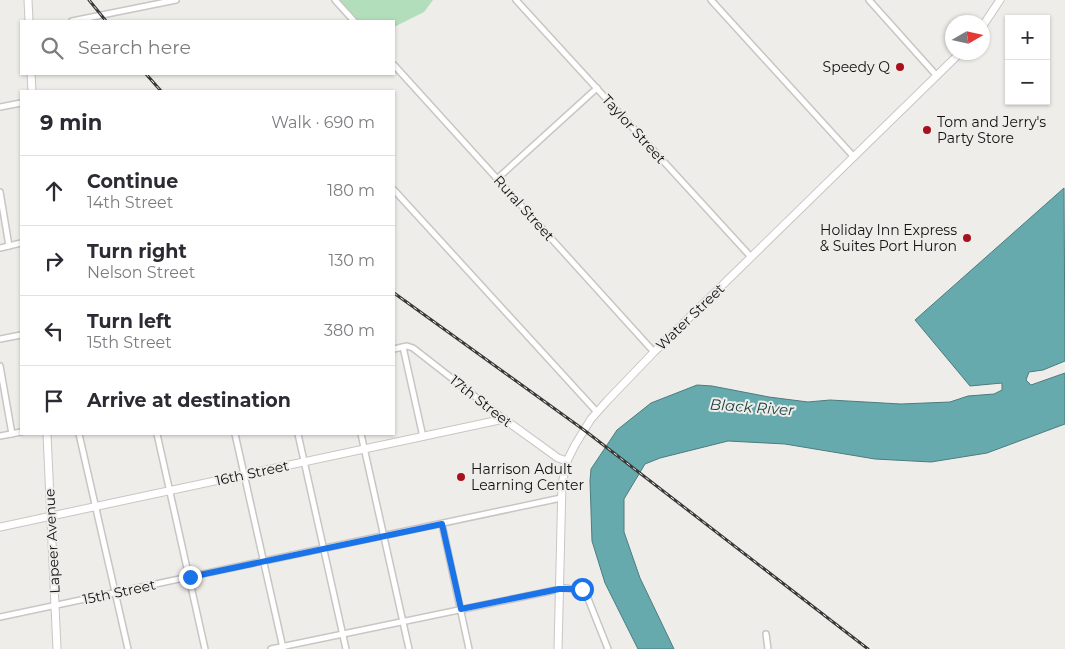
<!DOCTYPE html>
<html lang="en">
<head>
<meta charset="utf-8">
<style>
	body { margin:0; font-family:Montserrat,sans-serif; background:#f2f2f3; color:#2b2b33 }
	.controls { position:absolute; right:15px; top:15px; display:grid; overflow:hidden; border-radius:0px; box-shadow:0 1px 4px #0004 }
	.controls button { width:45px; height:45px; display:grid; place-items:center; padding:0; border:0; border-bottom:1px solid #e1e1e2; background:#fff; color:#2b2b33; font:25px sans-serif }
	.compass { position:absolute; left:945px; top:15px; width:45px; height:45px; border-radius:50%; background:#fff; box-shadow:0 1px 4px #0004; rotate:81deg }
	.stop { position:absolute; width:15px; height:15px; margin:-11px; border:4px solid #1a73e8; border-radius:50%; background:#fff }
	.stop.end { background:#1a73e8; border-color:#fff; box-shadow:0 1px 5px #0008 }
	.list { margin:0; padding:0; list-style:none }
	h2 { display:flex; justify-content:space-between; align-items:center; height:65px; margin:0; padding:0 20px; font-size:21px }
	h2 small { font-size:16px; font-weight:400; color:#7c7c81 }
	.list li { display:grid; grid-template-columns:32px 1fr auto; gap:15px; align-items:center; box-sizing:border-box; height:70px; padding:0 20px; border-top:1px solid #e1e1e2 }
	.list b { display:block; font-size:19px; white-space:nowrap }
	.list p { margin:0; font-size:16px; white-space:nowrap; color:#7c7c81 }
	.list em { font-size:16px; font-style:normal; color:#7c7c81 }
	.icon { flex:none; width:28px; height:28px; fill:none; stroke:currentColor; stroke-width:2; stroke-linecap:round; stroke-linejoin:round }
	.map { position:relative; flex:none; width:1065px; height:649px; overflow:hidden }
	.search { position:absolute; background:#fff; box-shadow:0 1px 4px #0004; left:20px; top:20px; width:375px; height:55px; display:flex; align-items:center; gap:12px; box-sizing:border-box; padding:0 18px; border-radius:0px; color:#7c7c81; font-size:19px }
	.panel { position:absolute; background:#fff; box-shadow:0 1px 4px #0004; left:20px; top:90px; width:375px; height:345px; border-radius:0px }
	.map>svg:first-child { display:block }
	.green { fill:#b3debb }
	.water { fill:#66aaad; stroke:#4d7c7e }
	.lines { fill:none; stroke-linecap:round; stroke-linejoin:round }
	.street-casing { stroke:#c8c6c2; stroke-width:8 }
	.secondary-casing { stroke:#c8c6c2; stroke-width:9 }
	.street { stroke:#fff; stroke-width:5 }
	.secondary { stroke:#fff; stroke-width:7 }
	.rail-casing { stroke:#393836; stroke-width:3 }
	.rail { stroke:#efede9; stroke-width:1; stroke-dasharray:4; stroke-linecap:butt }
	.route { stroke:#1a73e8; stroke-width:6 }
	.poi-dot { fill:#a7111d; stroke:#efede9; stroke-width:2 }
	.labels { text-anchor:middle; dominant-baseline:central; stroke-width:4; stroke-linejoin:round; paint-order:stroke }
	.poi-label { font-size:14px; fill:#131211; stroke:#efede9; text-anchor:end }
	.street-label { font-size:14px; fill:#131211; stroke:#efede9 }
	.water-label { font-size:15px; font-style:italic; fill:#1a3d3e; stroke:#efede9 }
</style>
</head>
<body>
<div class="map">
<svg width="1065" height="649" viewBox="0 0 1065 649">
	<rect width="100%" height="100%" fill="#efede9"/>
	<path class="green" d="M338,0H433L424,12L394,27V21H357Z"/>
	<path class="water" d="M1064,188L1065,361L1043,370L1029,372L1026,380L1031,385L1065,373V424L987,453L931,462L875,459L785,444L728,441L660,458L645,464L624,499V532L640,578L674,649H638L605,583L592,541L590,481L591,469L617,430L651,403L697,385L712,386L769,397L808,402L830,400L901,404L950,402L968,396L994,394L1002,390V383L970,386L915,320Z"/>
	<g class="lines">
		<g class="street-casing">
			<g id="street">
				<path d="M335,0L354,21"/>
				<path d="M516,0L751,257"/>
				<path d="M711,0L854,157"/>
				<path d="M869,0L937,76"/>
				<path d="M72,21L176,0"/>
				<path d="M394,65L654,352"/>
				<path d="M0,107L21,103"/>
				<path d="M498,178L597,88"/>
				<path d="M394,190L597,412"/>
				<path d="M0,192L9,246"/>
				<path d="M0,248L21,243"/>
				<path d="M0,339L21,335"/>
				<path d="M403,347L423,437"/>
				<path d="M394,349L407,346L413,348L504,419"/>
				<path d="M0,366L12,434"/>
				<path d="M79,434L128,649"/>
				<path d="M157,434L205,649"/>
				<path d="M235,434L283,648"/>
				<path d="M298,434L346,649"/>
				<path d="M361,434L409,649"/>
				<path d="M0,436L21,432"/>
				<path d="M442,524L469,649"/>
				<path d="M0,617L561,498"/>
				<path d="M766,634L768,649"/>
				<path d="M271,649L565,588L585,591L608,649"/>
			</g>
		</g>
		<g class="secondary-casing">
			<g id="secondary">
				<path d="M28,0L29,21"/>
				<path d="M982,27L1000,0"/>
				<path d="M31,74L32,91"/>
				<path d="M47,434L57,649"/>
				<path d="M0,527L504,419L558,458L567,461"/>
				<path d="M558,649L562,484L567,461L575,445L591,419L607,401L654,352L961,52"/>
			</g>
		</g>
		<use href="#street" class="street"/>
		<use href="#secondary" class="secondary"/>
		<g class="rail-casing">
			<g id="rail">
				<path d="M89,0L106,21"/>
				<path d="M146,74L161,91"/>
				<path d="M394,293L584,430L868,649"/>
			</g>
		</g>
		<use href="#rail" class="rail"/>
	</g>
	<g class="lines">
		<path class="route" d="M190,577L442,524L461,609L559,589H582"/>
	</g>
	<g class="poi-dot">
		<circle cx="900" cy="67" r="5"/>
		<circle cx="927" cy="130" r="5"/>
		<circle cx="967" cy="238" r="5"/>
		<circle cx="461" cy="477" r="5"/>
	</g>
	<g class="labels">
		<g class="poi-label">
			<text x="890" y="67">Speedy Q</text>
			<text x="937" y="122" text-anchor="start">Tom and Jerry's<tspan x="937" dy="16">Party Store</tspan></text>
			<text x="957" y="230">Holiday Inn Express<tspan x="957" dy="16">&amp; Suites Port Huron</tspan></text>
			<text x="471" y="469" text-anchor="start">Harrison Adult<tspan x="471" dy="16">Learning Center</tspan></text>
		</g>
		<g class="street-label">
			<text transform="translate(634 129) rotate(48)">Taylor Street</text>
			<text transform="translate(524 208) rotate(48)">Rural Street</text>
			<text transform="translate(690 317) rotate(-44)">Water Street</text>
			<text transform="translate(481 401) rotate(38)">17th Street</text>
			<text transform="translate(252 473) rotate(-12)">16th Street</text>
			<text transform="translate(52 541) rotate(-93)">Lapeer Avenue</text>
			<text transform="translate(119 592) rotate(-12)">15th Street</text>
		</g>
		<g class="water-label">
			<text transform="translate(752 407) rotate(4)">Black River</text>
		</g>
	</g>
</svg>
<div class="controls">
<button>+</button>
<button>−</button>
</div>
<svg class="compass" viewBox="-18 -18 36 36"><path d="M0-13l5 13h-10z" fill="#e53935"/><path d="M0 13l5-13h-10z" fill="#7c7c81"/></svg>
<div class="stop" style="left:582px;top:589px"></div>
<div class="stop end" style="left:190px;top:577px"></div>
<div class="search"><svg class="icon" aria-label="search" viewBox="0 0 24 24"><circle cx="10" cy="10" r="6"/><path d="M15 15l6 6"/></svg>Search here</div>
<section class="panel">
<h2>9 min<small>Walk · 690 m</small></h2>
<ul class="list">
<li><svg class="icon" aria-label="ahead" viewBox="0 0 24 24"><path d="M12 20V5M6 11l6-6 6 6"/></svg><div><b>Continue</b><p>14th Street</p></div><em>180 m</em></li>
<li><svg class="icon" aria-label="right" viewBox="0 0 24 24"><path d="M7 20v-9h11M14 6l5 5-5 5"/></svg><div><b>Turn right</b><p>Nelson Street</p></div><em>130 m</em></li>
<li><svg class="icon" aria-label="left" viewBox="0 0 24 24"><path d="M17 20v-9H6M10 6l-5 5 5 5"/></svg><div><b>Turn left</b><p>15th Street</p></div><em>380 m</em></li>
<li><svg class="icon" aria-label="arrive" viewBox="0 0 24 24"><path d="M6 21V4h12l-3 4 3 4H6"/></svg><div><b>Arrive at destination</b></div></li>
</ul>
</section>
</div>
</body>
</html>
